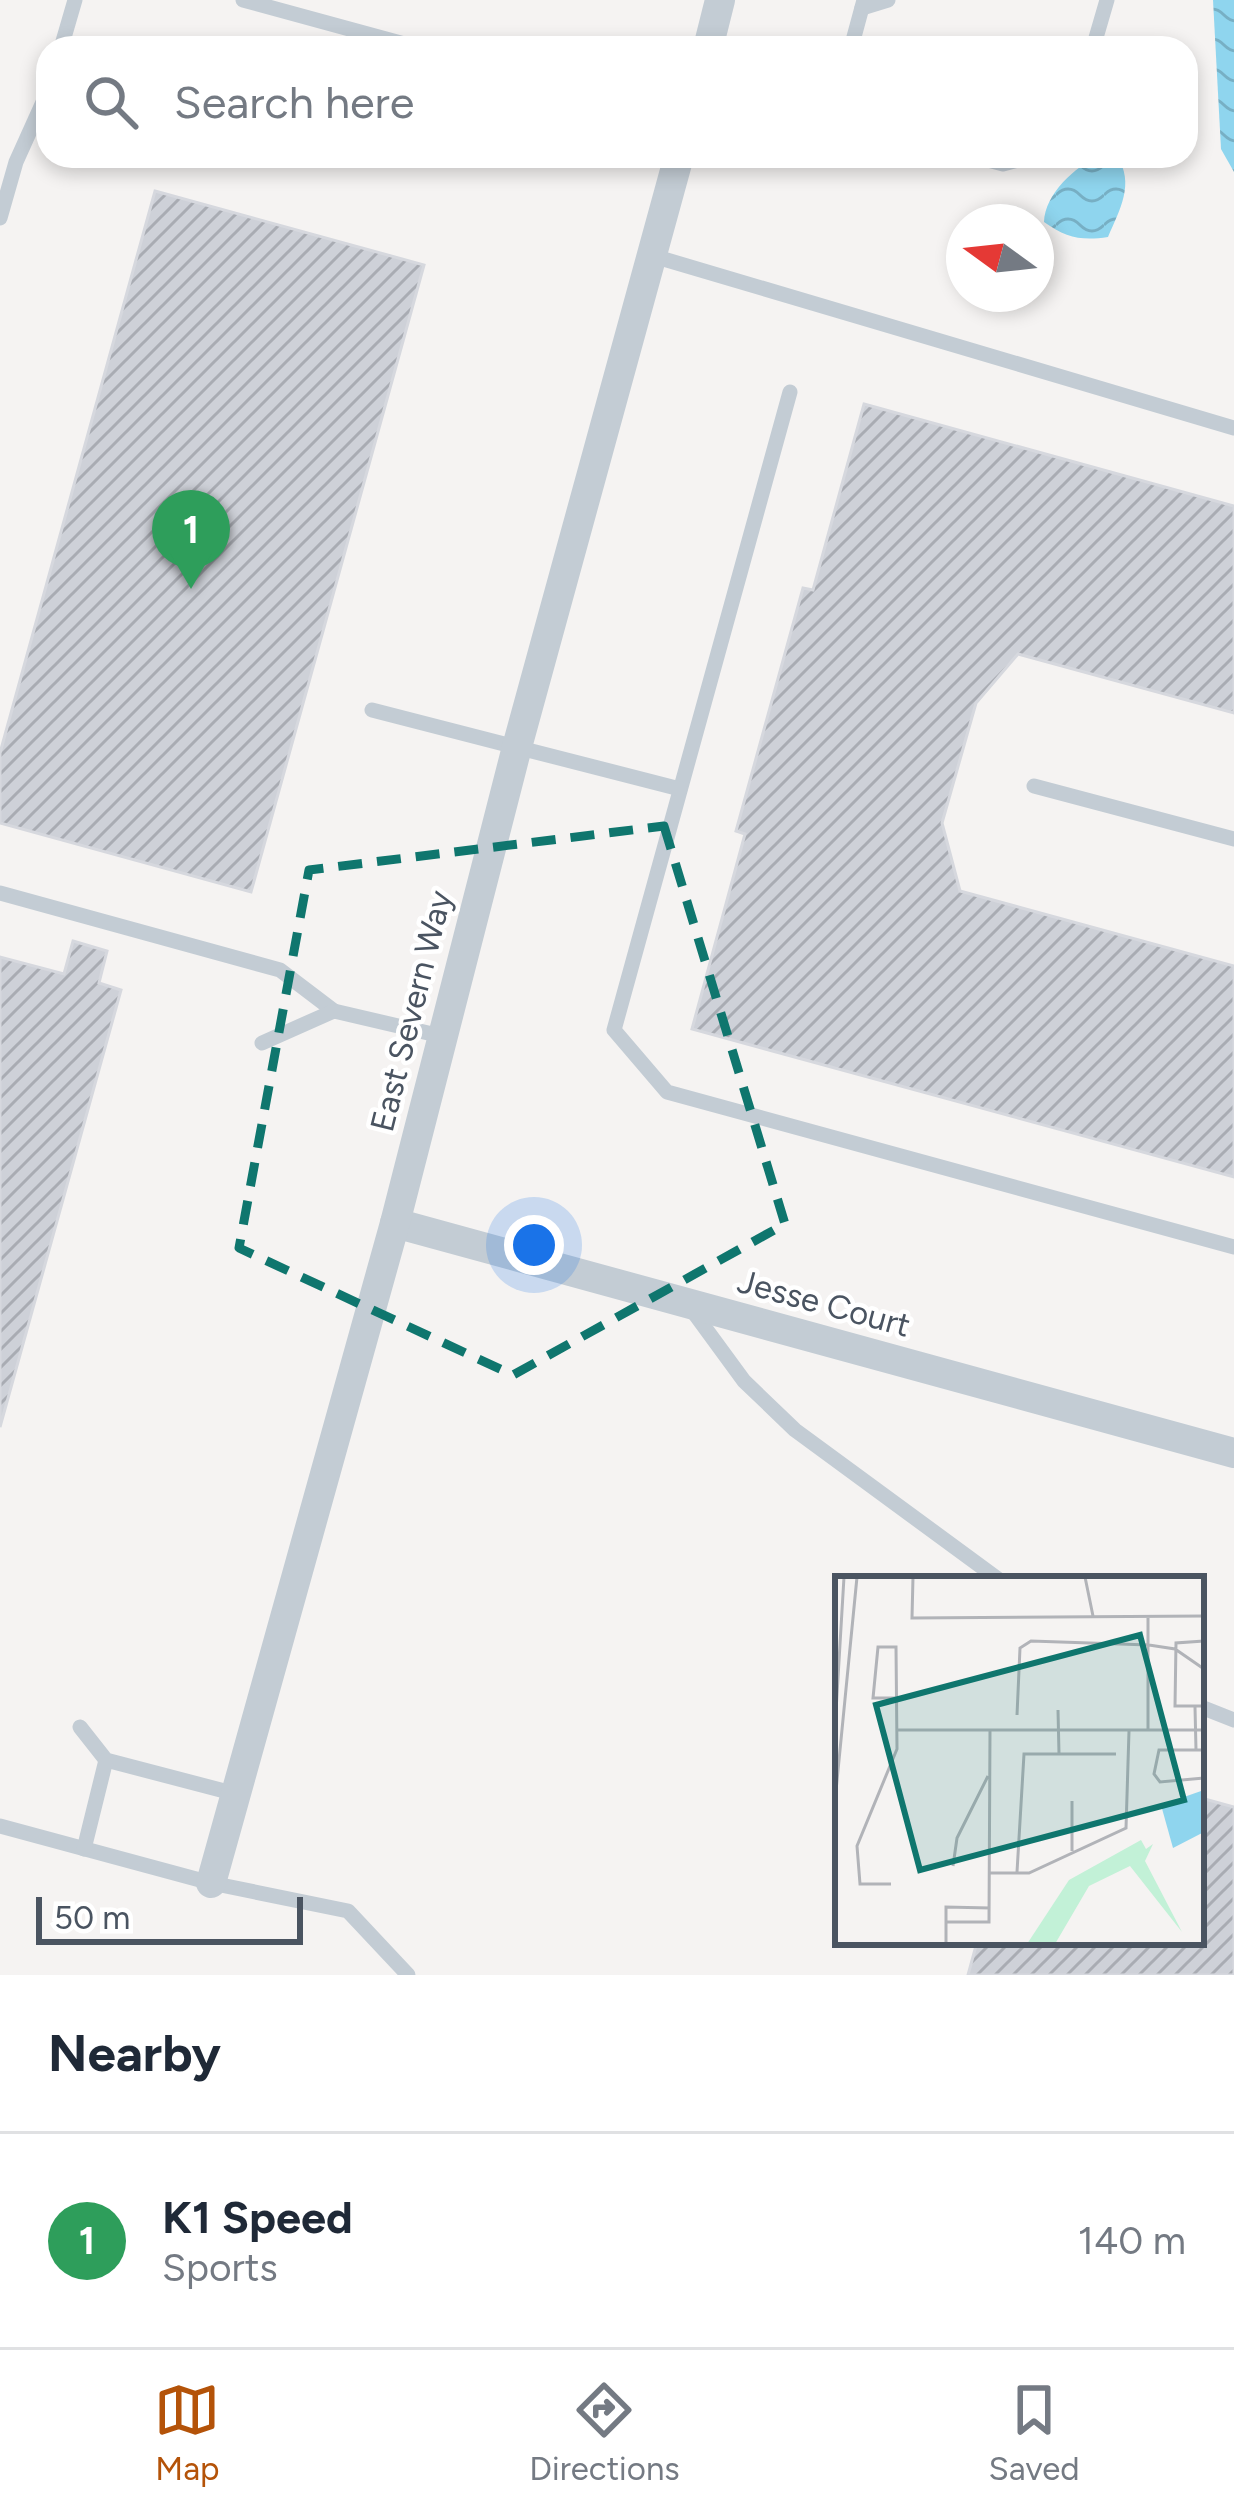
<!DOCTYPE html>
<html lang="en">
<head>
<meta charset="utf-8">
<style>
	body { margin:0; font-family:Figtree,sans-serif; background:#f6f6f7; color:#1f2937 }
	.compass { position:absolute; left:946px; top:204px; width:108px; height:108px; border-radius:50%; background:#fff; box-shadow:0 6px 18px #0003; rotate:285deg }
	.scale { position:absolute; left:36px; bottom:30px; width:267px; box-sizing:border-box; padding-left:12px; border:6px solid #4a5461; border-top:0; font-size:33px; line-height:42px; white-space:nowrap; color:#4a5461; -webkit-text-stroke:9px #fff; paint-order:stroke }
	.you { position:absolute; left:534px; top:1245px; width:42px; height:42px; margin:-30px; border:9px solid #fff; border-radius:50%; background:#1a73e8; box-shadow:0 0 0 18px #1a73e833 }
	.badge { display:grid; place-items:center; width:78px; height:78px; border-radius:50%; background:#b45309; color:#fff; font-size:39px; font-weight:700 }
	.pin { position:absolute; translate:-50% -99px; filter:drop-shadow(0 3px 6px #0008) }
	.pin::after { content:''; position:absolute; top:63px; width:42px; height:36px; background:inherit; clip-path:polygon(0 0,100% 0,50% 100%) }
	.list { margin:0; padding:0; list-style:none }
	h2 { display:flex; justify-content:space-between; align-items:center; height:156px; margin:0; padding:0 48px; font-size:51px }
	h2 small { font-size:39px; font-weight:400; color:#747a83 }
	.list li { display:grid; grid-template-columns:78px 1fr auto; gap:36px; align-items:center; box-sizing:border-box; height:216px; padding:0 48px; border-top:3px solid #e0e1e3 }
	.list b { display:block; font-size:45px; white-space:nowrap }
	.list p { margin:0; font-size:39px; white-space:nowrap; color:#747a83 }
	.list em { font-size:39px; font-style:normal; color:#747a83 }
	.icon { flex:none; width:66px; height:66px; fill:none; stroke:currentColor; stroke-width:2; stroke-linecap:round; stroke-linejoin:round }
	.map { position:relative; flex:none; width:1234px; height:1975px; overflow:hidden }
	.search { position:absolute; background:#fff; box-shadow:0 6px 18px #0003; left:36px; right:36px; top:36px; height:132px; display:flex; align-items:center; gap:30px; box-sizing:border-box; padding:0 42px; border-radius:36px; color:#747a83; font-size:45px }
	.sheet { height:372px; background:#fff }
	nav { display:flex; justify-content:space-around; align-items:center; box-sizing:border-box; height:168px; border-top:3px solid #e0e1e3; background:#fff; font-size:33px; color:#747a83 }
	nav a { display:grid; justify-items:center; gap:6px }
	nav .on { color:#b45309 }
	.map>svg:first-child { display:block }
	.water { fill:url(#water-waves) }
	.building { fill:url(#building-hatch); stroke:#d6d8de; stroke-width:3 }
	.lines { fill:none; stroke-linecap:round; stroke-linejoin:round }
	.lane { stroke:#c3ccd4; stroke-width:15 }
	.street { stroke:#c3ccd4; stroke-width:30 }
	.marked { fill:none; stroke:#0f766e; stroke-width:9; stroke-dasharray:24 15; stroke-linejoin:round }
	.labels { text-anchor:middle; dominant-baseline:central; stroke-width:9; stroke-linejoin:round; paint-order:stroke }
	.street-label { font-size:33px; fill:#4a5461; stroke:#fff }
	.inset-road { fill:none; stroke:#b1b3b8; stroke-width:3 }
	.view { fill:#0f766e; fill-opacity:0.15; stroke:#0f766e; stroke-width:6 }
	.inset-edge { fill:none; stroke:#4a5461; stroke-width:6 }
</style>
</head>
<body>
<div class="map">
<svg width="1234" height="1975" viewBox="0 0 1234 1975">
	<defs>
		<pattern id="water-waves" width="16" height="10" patternUnits="userSpaceOnUse" patternTransform="scale(3)"><rect width="16" height="10" fill="#8fd5ee"/><path d="M0 5q4-4 8 0t8 0" fill="none" stroke="#77afc4"/></pattern>
		<pattern id="building-hatch" width="6" height="6" patternUnits="userSpaceOnUse" patternTransform="scale(3)"><rect width="6" height="6" fill="#ced1d8"/><path d="M-1 1l2-2M0 6l6-6M5 7l2-2" fill="none" stroke="#a9acb3"/></pattern>
	</defs>
	<rect width="100%" height="100%" fill="#f5f3f2"/>
	<g class="water">
		<path d="M1213,0H1234V172L1221,149Z"/>
		<path d="M1100,156H1117C1135,184 1120,209 1108,237C1082,241 1066,238 1044,222C1045,194 1075,166 1100,156Z"/>
	</g>
	<g class="building">
		<path d="M155,191L424,265L251,892L0,823V753Z"/>
		<path d="M864,404L1234,506V713L1018,654L976,703L942,823L960,891L1234,966V1177L692,1029L745,834L736,831L803,588L813,590Z"/>
		<path d="M73,941L107,951L99,983L121,990L0,1427V957L64,974Z"/>
		<path d="M1201,1798L1234,1807V1975H968L977,1942H1201Z"/>
	</g>
	<g class="lines">
		<g class="lane">
			<path d="M243,0L419,48"/>
			<path d="M862,8L888,0"/>
			<path d="M61,48L75,0"/>
			<path d="M851,48L864,0"/>
			<path d="M1093,48L1107,0"/>
			<path d="M973,156L1003,164L1032,156"/>
			<path d="M0,218L16,162L48,91"/>
			<path d="M650,255L1234,428"/>
			<path d="M790,392L614,1030L667,1092L1234,1247"/>
			<path d="M372,710L680,789"/>
			<path d="M1034,786L1234,839"/>
			<path d="M0,893L280,970L334,1011"/>
			<path d="M262,1043L334,1011L441,1036"/>
			<path d="M692,1310L744,1381L795,1430L998,1579"/>
			<path d="M1201,1707L1234,1720"/>
			<path d="M80,1727L106,1760L236,1794"/>
			<path d="M0,1826L211,1883L348,1911L408,1975"/>
			<path d="M84,1849L106,1760"/>
		</g>
		<g class="street">
			<path d="M708,48L720,0"/>
			<path d="M395,1223L1234,1453"/>
			<path d="M211,1883L395,1223L517,747L679,156"/>
		</g>
	</g>
	<path class="marked" d="M664,826L785,1224L513,1375L239,1248L309,870Z"/>
	<g class="labels">
		<g class="street-label">
			<text transform="translate(411 1011) rotate(-76)">East Severn Way</text>
			<text transform="translate(824 1303) rotate(15)">Jesse Court</text>
		</g>
	</g>
	<g transform="translate(835 1576)">
		<rect width="369" height="369" fill="#f5f3f2"/>
		<path d="M306,264L311,273L318,268L310,285L347,356L295,290L254,310L220,368H192L234,304Z" fill="#c2f1d7"/>
		<path d="M369,214V256L338,272L326,229Z" fill="#8fd5ee"/>
		<path class="inset-road" d="M78,1L77,42L369,40M250,1L258,40M369,65L341,67L340,130H369M360,131L361,174M223,134L224,178M182,139L185,72L196,65L314,69L340,73L369,93M0,152L9,1M61,154H369M313,155V40M369,174H324L319,198L325,206L369,202M0,225L22,1M237,225V275M118,290L122,262L153,200M182,296L189,178H281M154,297H194L291,252L294,155M56,308H25L22,270L62,173L61,71H43L38,122H61M111,346H154L155,155M111,368V331L155,332"/>
		<path class="view" d="M305,59L349,224L85,294L41,129Z"/>
		<rect width="369" height="369" class="inset-edge"/>
	</g>
</svg>
<svg class="compass" viewBox="-18 -18 36 36"><path d="M0-13l5 13h-10z" fill="#e53935"/><path d="M0 13l5-13h-10z" fill="#747a83"/></svg>
<div class="scale">50 m</div>
<div class="you"></div>
<div class="pin badge" style="left:191px;top:589px;background:#2e9e5b">1</div>
<div class="search"><svg class="icon" aria-label="search" viewBox="0 0 24 24"><circle cx="10" cy="10" r="6"/><path d="M15 15l6 6"/></svg>Search here</div>
</div>
<section class="sheet">
<h2>Nearby<small></small></h2>
<ul class="list">
<li><span class="badge" style="background:#2e9e5b">1</span><div><b>K1 Speed</b><p>Sports</p></div><em>140 m</em></li>
</ul>
</section>
<nav>
<a class="on"><svg class="icon" aria-label="map" viewBox="0 0 24 24"><path d="M3 6l6-2 6 2 6-2v14l-6 2-6-2-6 2zM9 4v14M15 6v14"/></svg>Map</a>
<a><svg class="icon" aria-label="directions" viewBox="0 0 24 24"><path d="M12 3l9 9-9 9-9-9zM9 14v-3h6M13 9l2 2-2 2"/></svg>Directions</a>
<a><svg class="icon" aria-label="saved" viewBox="0 0 24 24"><path d="M7 4h10v16l-5-4-5 4z"/></svg>Saved</a>
</nav>
</body>
</html>
